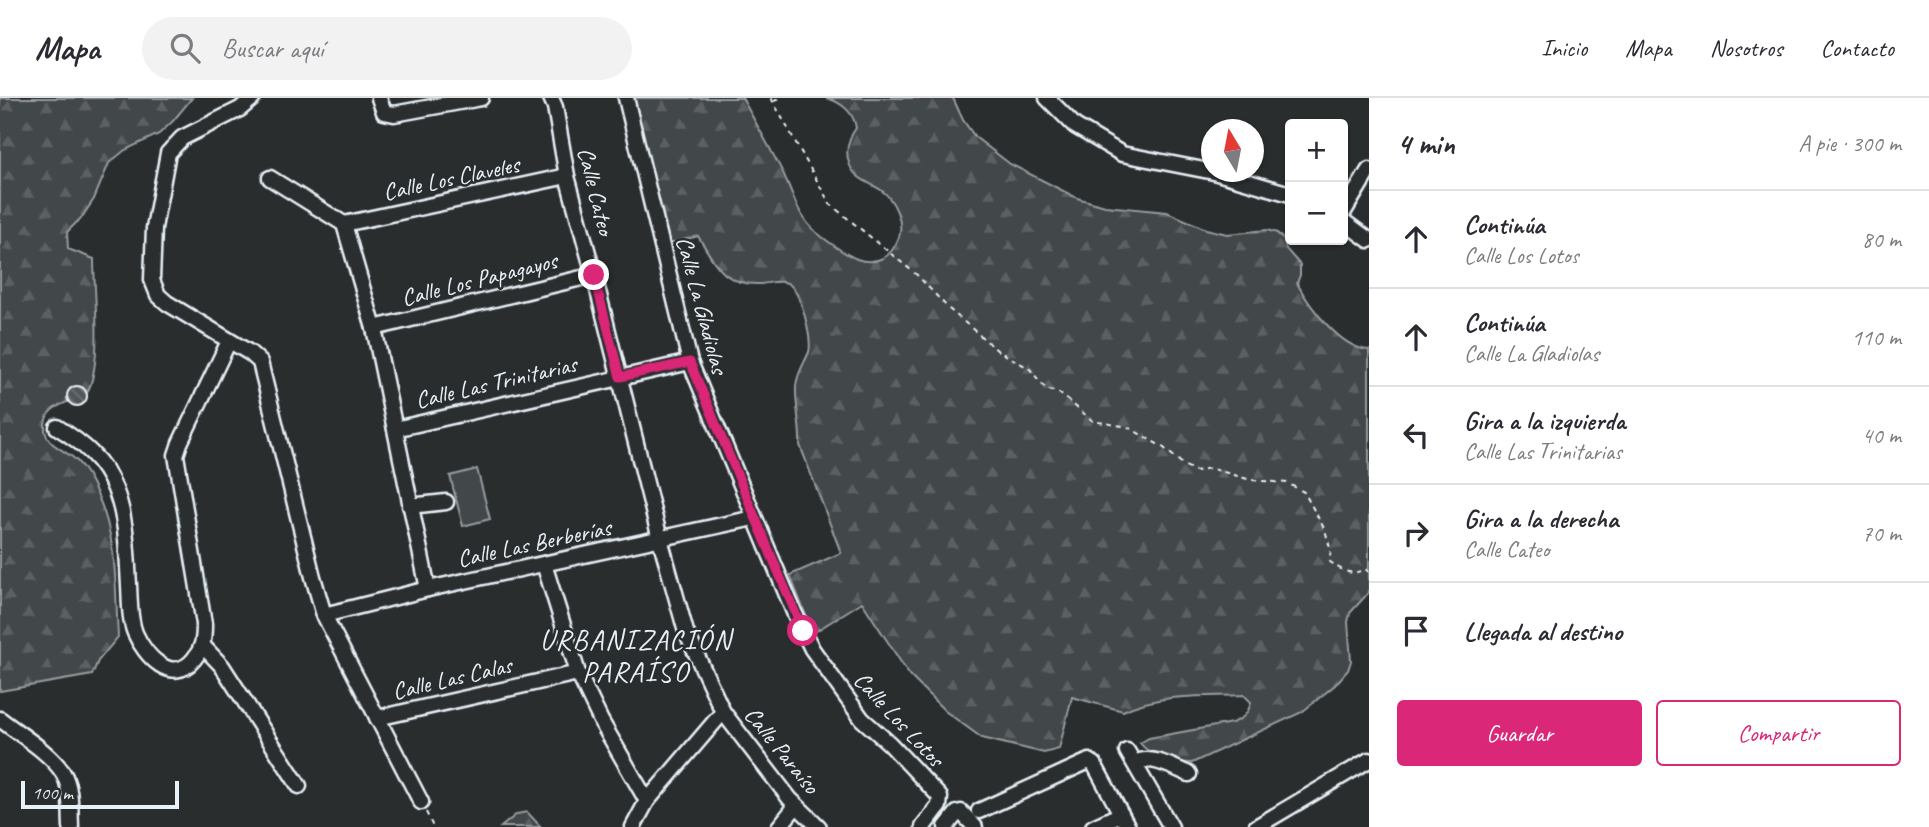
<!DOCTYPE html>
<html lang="es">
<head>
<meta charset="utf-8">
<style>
	body { margin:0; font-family:Caveat,sans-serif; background:#f2f2f3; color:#2b2b33 }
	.controls { position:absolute; right:21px; top:21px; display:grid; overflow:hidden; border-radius:7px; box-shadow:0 2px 5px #0004 }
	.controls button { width:63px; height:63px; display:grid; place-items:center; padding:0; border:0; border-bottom:2px solid #e1e1e2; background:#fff; color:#2b2b33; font:35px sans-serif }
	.compass { position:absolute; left:1201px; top:21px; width:63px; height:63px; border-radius:50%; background:#fff; box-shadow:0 2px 5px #0004; rotate:350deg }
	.scale { position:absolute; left:21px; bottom:18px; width:158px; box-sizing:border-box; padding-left:7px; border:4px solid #e8f1f8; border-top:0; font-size:19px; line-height:24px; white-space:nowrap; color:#e8f1f8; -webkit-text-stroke:5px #2a2d2e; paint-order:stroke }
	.stop { position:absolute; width:21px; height:21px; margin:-16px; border:5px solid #db2777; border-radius:50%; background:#fff }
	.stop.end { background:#db2777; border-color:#fff; box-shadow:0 2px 7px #0008 }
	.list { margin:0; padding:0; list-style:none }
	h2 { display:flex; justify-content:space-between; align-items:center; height:91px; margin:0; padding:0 28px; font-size:30px }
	h2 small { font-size:23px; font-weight:400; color:#7c7c81 }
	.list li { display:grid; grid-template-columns:46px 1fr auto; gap:21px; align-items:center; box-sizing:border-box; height:98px; padding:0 28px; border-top:2px solid #e1e1e2 }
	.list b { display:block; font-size:26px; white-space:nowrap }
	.list p { margin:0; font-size:23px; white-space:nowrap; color:#7c7c81 }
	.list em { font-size:23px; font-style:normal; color:#7c7c81 }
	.actions { display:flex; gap:14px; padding:21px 28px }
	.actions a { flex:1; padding:16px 0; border:2px solid #db2777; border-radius:7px; text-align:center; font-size:24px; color:#db2777 }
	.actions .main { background:#db2777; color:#fff }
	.icon { flex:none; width:38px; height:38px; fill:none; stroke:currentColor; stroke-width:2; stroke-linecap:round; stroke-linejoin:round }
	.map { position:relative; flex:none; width:1369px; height:729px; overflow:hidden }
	header { display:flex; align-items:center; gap:42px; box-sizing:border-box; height:98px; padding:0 35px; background:#fff; border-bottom:2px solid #e1e1e2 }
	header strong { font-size:33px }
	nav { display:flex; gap:38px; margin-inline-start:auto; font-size:24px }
	.search { width:490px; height:63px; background:#f2f2f3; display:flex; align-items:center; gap:18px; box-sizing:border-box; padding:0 24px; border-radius:38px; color:#7c7c81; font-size:26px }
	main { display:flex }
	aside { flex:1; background:#fff }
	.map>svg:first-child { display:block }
	.forest { fill:url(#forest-firs); stroke:#959ca0; stroke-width:2 }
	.pitch { fill:#424648; stroke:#959ca0; stroke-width:2 }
	.building { fill:url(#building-back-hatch); stroke:#e8f1f8; stroke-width:2 }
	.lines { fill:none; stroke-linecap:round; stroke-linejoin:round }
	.minor-casing { stroke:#e8f1f8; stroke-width:19 }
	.path { stroke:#e8f1f8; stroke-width:2; stroke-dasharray:5 5; stroke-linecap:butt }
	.minor { stroke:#2a2d2e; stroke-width:14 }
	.route { stroke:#db2777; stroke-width:9 }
	.labels { text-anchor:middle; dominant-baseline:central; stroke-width:5; stroke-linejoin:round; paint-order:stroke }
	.street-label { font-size:24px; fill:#e8f1f8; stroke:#2a2d2e }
	.quarter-label { font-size:28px; letter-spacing:2px; fill:#e8f1f8; stroke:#2a2d2e }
</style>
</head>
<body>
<header>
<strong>Mapa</strong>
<div class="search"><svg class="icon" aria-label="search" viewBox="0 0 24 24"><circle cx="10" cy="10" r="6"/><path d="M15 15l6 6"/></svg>Buscar aquí</div>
<nav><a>Inicio</a><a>Mapa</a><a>Nosotros</a><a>Contacto</a></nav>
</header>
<main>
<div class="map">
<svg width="1369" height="729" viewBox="0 0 1369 729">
	<defs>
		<pattern id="forest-firs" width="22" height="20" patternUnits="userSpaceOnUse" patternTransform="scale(1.75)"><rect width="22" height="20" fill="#424648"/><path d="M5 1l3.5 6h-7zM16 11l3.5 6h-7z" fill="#5d6163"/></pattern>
		<pattern id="building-back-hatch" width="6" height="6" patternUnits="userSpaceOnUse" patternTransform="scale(1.75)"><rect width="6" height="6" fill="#535759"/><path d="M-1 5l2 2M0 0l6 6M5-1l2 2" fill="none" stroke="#6c7072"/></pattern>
	</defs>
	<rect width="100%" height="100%" fill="#2a2d2e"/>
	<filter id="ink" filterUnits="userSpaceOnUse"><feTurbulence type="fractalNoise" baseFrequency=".0143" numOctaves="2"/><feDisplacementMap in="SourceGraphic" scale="14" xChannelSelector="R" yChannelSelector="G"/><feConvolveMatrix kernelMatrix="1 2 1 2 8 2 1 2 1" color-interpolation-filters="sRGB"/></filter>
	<g filter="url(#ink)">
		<g class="forest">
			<path d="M0,0H192L173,23L159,36L125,52L109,65L94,101L82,119L67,134L68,151L94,161C94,198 103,264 87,295C71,306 44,305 45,330C45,348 67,352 77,363C86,372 92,384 97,396C118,441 115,491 118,539L98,563L92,577L0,593Z"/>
			<path d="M634,0H742C756,25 770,50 783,75C794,97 797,118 817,135C830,145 842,155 857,161C865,164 875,164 883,160C891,156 896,147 899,139C904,124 894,101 881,92C869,84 854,81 849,65C845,53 849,40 856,30C854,15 842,4 826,0H953L963,22L975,39L1010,66L1077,100L1105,108L1167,114L1206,131L1227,136L1267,132L1277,135L1284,142L1286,151L1300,167V177L1297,185C1309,208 1341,251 1369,252V494L1350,515L1348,524L1351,563L1348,572L1335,587L1302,614L1192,665C1177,665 1149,658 1140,645L1149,640L1232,625C1244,620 1248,616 1251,604L1244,597C1203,599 1161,595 1123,613L1072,599L1059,651L1044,655L982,640L945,613L910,578L862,504L813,535L790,477L841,455L800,347C801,327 795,308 796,288C797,275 804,266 809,254C813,241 800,190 787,185C780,182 769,185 761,186C723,188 715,165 698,138L669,146Z"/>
			<path d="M527,714L541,729H501L517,716Z"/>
		</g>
		<path class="pitch" d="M477,371L490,421L463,428L450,378Z"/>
		<circle class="building" cx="77" cy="298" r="10"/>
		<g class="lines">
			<g class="minor-casing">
				<g id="minor">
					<path d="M253,0L240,11L182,40L168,55L154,130L152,182L158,197L167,205L250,255L260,264L313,479L324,517L421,704"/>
					<path d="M379,0L384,14L394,16L481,0"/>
					<path d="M551,0L555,9L567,78L594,177L660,441L686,534L723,614L790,701L819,729"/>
					<path d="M626,0L690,264L794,514L812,551L862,621L890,646L940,699L939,708L923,729"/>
					<path d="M1047,0L1075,28L1122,56L1214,74L1290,96"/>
					<path d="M270,80L344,126L374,230L428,491"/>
					<path d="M1343,115L1369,72"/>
					<path d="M1343,123L1369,142"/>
					<path d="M344,126L567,78"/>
					<path d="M374,230L594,177"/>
					<path d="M57,329C83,345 104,362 115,391C127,421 127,455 129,487C130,503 129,520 135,535C145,558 172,588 194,561C203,550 204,541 204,526L176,357L180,345L229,243"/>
					<path d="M395,331L690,264"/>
					<path d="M410,408L446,404"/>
					<path d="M544,466L578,575L601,623L647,703"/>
					<path d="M324,517L428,491L754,420"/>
					<path d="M203,548L222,568L299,688"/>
					<path d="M377,620L578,575"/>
					<path d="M0,621C19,636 51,655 63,675C72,690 70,712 71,729"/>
					<path d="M1127,653L1171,729"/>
					<path d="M1135,665C1151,656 1174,670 1189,676"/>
					<path d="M979,713L1089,663L1094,666L1128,729"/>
					<path d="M633,729L647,703L723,614"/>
					<path d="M779,729L796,708"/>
					<path d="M946,729L957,715L961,714L975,729"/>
					<path d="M1093,729L1121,716"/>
					<path d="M1256,729L1369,662"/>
				</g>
			</g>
			<g class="path">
				<path d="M771,0L830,106L917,177L949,211L998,253L1029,270L1046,291L1059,295L1093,323L1128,329L1164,350L1185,368L1196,373L1210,370L1251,382L1287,385L1304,394L1325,432L1331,453L1329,463C1341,472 1351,479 1365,471L1369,474"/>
				<path d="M774,3L782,0"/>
				<path d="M426,714L433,729"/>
			</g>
			<use href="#minor" class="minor"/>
		</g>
	</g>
	<g class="lines" filter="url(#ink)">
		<path class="route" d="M594,177L620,279L690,264L803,533"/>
	</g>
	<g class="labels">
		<g class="street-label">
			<text transform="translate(451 80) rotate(-12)">Calle Los Claveles</text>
			<text transform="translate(596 93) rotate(76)">Calle Cateo</text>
			<text transform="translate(479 181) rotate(-14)">Calle Los Papagayos</text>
			<text transform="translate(702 207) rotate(75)">Calle La Gladiolas</text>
			<text transform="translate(496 284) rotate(-13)">Calle Las Trinitarias</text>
			<text transform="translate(534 445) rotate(-12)">Calle Las Berberías</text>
			<text transform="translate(452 580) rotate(-13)">Calle Las Calas</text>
			<text transform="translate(899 621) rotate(47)">Calle Los Lotos</text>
			<text transform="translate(782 652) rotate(51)">Calle Paraíso</text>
		</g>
		<g class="quarter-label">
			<text x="636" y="541">URBANIZACIÓN<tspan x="636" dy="32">PARAÍSO</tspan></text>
		</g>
	</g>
</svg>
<div class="controls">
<button>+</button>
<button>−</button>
</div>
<svg class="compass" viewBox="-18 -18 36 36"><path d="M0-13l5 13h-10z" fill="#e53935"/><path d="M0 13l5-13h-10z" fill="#7c7c81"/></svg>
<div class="scale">100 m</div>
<div class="stop" style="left:803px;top:533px"></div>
<div class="stop end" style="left:594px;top:177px"></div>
</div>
<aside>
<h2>4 min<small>A pie · 300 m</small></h2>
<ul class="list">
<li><svg class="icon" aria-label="ahead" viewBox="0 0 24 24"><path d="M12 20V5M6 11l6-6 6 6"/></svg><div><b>Continúa</b><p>Calle Los Lotos</p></div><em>80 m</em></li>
<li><svg class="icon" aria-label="ahead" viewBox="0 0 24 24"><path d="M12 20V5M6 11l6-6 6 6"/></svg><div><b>Continúa</b><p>Calle La Gladiolas</p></div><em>110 m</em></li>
<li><svg class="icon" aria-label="left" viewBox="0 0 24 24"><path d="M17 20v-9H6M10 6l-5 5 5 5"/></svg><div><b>Gira a la izquierda</b><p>Calle Las Trinitarias</p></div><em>40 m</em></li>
<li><svg class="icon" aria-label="right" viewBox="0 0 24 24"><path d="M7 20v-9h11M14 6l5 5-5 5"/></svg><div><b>Gira a la derecha</b><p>Calle Cateo</p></div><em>70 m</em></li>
<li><svg class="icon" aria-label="arrive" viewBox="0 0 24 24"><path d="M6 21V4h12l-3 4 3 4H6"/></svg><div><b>Llegada al destino</b></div></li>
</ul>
<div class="actions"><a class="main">Guardar</a><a>Compartir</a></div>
</aside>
</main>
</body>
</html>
